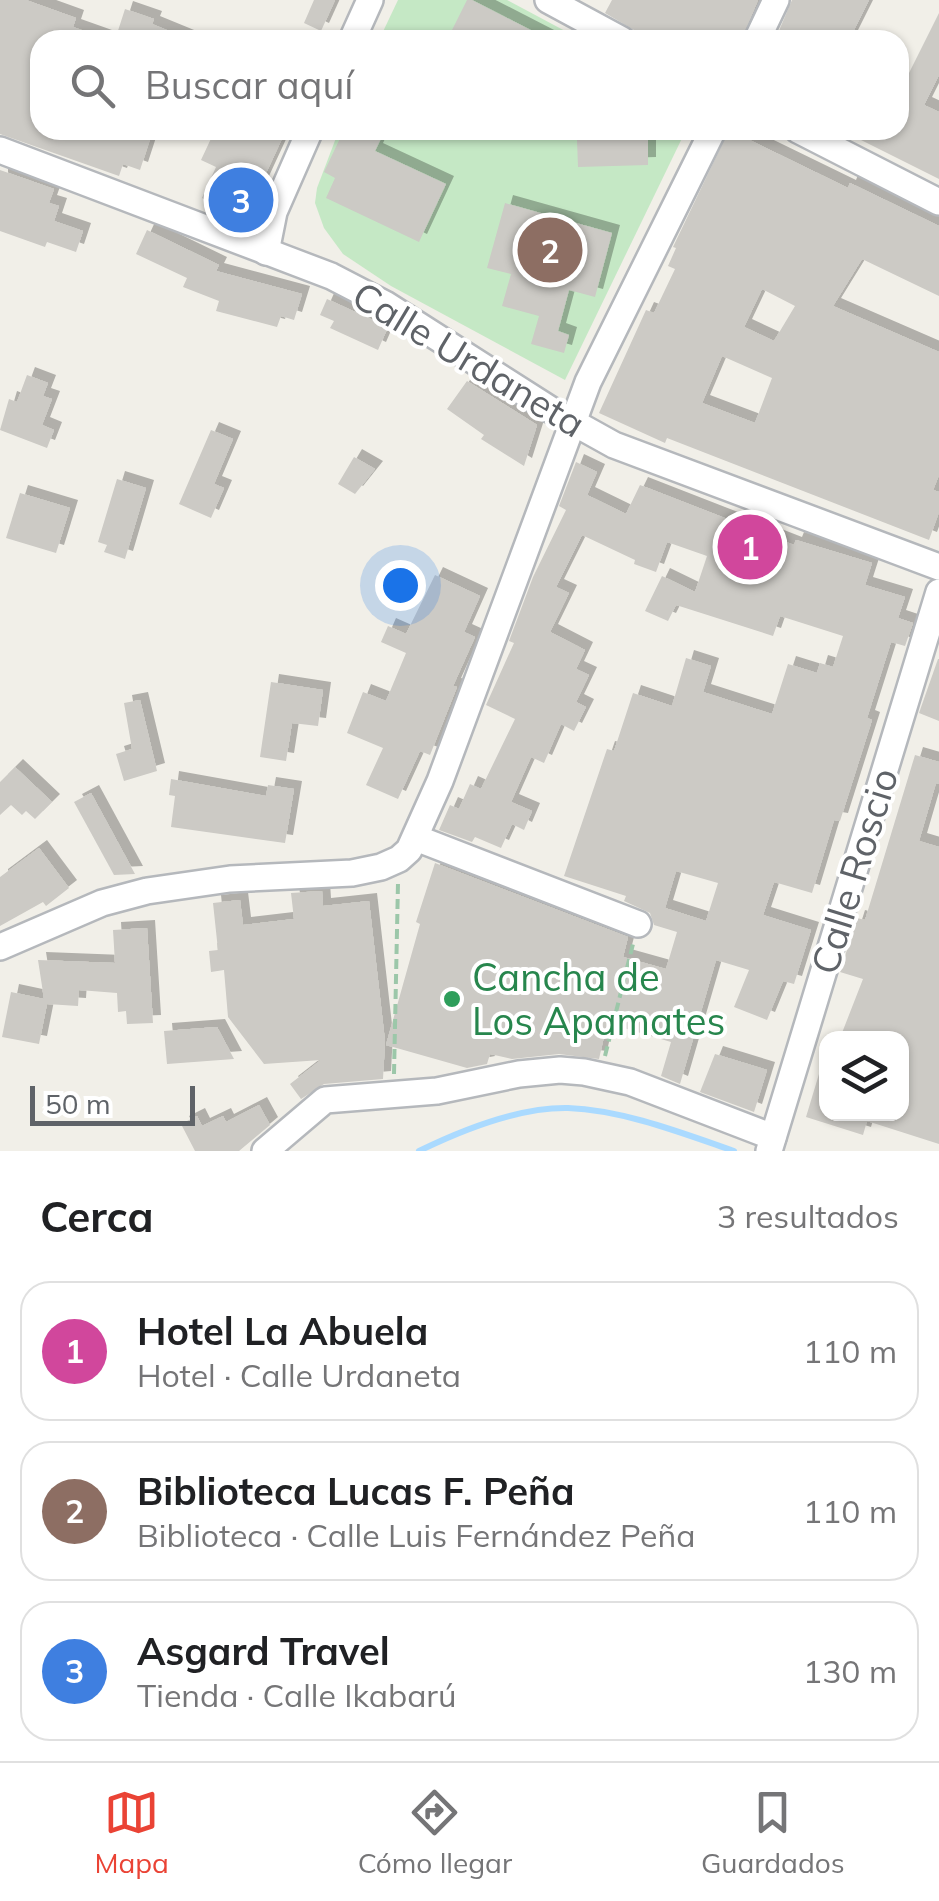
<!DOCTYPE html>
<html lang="es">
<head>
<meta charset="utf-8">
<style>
	body { margin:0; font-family:Mulish,sans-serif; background:#f6f6f6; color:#202124 }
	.controls { position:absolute; right:30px; bottom:30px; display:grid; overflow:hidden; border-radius:20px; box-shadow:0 2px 8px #0004 }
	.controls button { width:90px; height:90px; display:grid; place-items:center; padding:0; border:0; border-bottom:2px solid #e0e0e0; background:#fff; color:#202124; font:50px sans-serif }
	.scale { position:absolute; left:30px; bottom:25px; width:165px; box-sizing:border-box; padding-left:10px; border:5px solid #5f6368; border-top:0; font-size:28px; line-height:35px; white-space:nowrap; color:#5f6368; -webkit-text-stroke:8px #fff; paint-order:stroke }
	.you { position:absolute; left:400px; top:585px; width:35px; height:35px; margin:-25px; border:8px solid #fff; border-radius:50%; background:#1a73e8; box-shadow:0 0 0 15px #1a73e833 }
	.badge { display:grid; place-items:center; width:65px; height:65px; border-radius:50%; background:#ea4335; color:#fff; font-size:32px; font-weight:700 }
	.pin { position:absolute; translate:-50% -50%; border:5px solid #fff; box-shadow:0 2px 10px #0006 }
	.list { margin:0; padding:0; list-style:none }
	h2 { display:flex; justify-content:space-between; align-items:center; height:130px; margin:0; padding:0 40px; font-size:42px }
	h2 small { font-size:32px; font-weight:400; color:#757577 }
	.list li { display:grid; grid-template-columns:65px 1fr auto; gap:30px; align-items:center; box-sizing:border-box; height:140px; margin:0 20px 20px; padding:0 20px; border:2px solid #e0e0e0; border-radius:30px }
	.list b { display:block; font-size:38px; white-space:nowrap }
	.list p { margin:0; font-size:32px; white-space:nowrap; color:#757577 }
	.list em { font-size:32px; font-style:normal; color:#757577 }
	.icon { flex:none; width:55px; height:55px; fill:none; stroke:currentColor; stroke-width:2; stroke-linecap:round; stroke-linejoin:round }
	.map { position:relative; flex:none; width:939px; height:1151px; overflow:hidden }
	.search { position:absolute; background:#fff; box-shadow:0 2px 8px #0004; left:30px; right:30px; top:30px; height:110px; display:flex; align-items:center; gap:25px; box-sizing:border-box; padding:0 35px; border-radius:30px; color:#757577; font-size:38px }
	.sheet { height:610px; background:#fff }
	nav { display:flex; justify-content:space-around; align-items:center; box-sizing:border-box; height:140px; border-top:2px solid #e0e0e0; background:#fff; font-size:28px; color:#757577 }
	nav a { display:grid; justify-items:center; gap:5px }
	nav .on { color:#ea4335 }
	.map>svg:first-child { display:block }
	.green { fill:#c5e8c5 }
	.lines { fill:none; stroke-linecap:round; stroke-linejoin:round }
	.stream { stroke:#aadaff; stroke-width:6 }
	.building { fill:#cccac5; fill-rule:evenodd; filter:url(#shadow) }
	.minor-casing { stroke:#b5b8bc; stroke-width:30 }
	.path { stroke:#9cc7a9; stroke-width:4; stroke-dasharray:10 5; stroke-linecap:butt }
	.minor { stroke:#fff; stroke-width:25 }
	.leisure-dot { fill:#2e9e5b; stroke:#fff; stroke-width:4 }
	.labels { text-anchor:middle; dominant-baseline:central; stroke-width:8; stroke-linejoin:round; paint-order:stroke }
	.street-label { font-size:38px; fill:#5f6368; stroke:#fff }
	.leisure-label { font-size:38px; fill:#27864d; stroke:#fff; text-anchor:start }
</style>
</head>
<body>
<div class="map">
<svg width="939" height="1151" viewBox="0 0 939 1151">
	<defs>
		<filter id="shadow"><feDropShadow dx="8" dy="-8" stdDeviation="0" flood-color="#0004"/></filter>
	</defs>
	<rect width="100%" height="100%" fill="#f1efe8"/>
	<g class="green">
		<path d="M398,0H507L582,40H379Z"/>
		<path d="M339,130H686L565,380L391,286L343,254L324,228L315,203L317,188Z"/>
	</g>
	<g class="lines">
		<path class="stream" d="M419,1151C462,1130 519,1107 568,1108C623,1110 682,1133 734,1151"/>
	</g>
	<g class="building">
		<path d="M0,0H26L76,18L73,27L104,38L40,40V130H153L140,170L123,164L119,176L0,134Z"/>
		<path d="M314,0H335L321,31L304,23Z"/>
		<path d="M467,0H472L550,40H447Z"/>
		<path d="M612,0H758L741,40H651L605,13Z"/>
		<path d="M792,0H869L849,40H775Z"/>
		<path d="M125,9L154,19L152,24L191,40H115Z"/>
		<path d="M939,13V75L924,105L939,112V179L841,130H899V93Z"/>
		<path d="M215,130H286L242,225L208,212L212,203L202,198L216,167L201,160Z"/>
		<path d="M344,130H385L375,151L446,184L419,242L326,198L335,178L324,172Z"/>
		<path d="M729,130L848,188L850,183L939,226V296L862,259L833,306L939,352V475L933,490L939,492V512L929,540L667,438L665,443L599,413L646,310L654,313L675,269L668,266L676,248L673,247ZM762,289L795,306L774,341L744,327ZM722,356L772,378L755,423L702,403Z"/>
		<path d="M648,138V165L578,167L577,140Z"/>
		<path d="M0,170L54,189L49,203L59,206L54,221L83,231L76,252L47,242L45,247L0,231Z"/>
		<path d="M505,203L612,233L595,297L569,290L558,331L569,335L564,353L531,344L539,316L502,306L511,274L487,268Z"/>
		<path d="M147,230L219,265L216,271L302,294L294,320L281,316L277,327L216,311L219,301L183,287L187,278L136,254Z"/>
		<path d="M327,299L388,327L378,350L330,328L334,321L320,315Z"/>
		<path d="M27,375L48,383L43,396L52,399L42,425L54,430L47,448L0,430L9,399L17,402Z"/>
		<path d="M467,381L537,425L524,466L481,439L484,435L447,409Z"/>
		<path d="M211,430L233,439L214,484L224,488L211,518L179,504Z"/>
		<path d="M354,457L375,469L355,494L338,484Z"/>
		<path d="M576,462L597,472L587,495L626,514L640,485L794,545L796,540L872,563L865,585L905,597L898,618L913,623L905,646L891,642L867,718L872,720L840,821L834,820L812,893L774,882L763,915L811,930L794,984L783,981L767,1020L734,1007L749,970L716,960L680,1084L661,1076L671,1042L607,1023L599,1059L559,1054L512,1059L490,1054L487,1064L467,1068L386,1045L420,924L416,922L435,863L628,937L623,957L666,969L677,932L654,925L650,913L624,901L626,896L564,876L607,749L614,751L633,693L672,706L686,658L711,666L703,692L772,714L788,664L817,673L820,663L833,667L843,636L780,616L773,636L676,605L668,621L645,611L662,576L695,592L707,556L667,542L656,572L634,564L635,560L582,535L556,587L569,593L550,632L585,650L576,669L589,675L576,702L586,707L574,731L561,724L544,763L531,757L511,802L532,811L524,830L512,824L501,848L475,837L472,842L439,830L450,805L459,809L470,784L481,789L515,719L486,705L514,643L509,641L533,577L566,510L559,506ZM676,871L718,883L706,921L665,908Z"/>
		<path d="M117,479L146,488L125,559L104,552L107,545L98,542Z"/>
		<path d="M20,493L70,508L56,553L6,538Z"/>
		<path d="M435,575L480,596L464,632L475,637L453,686L457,687L430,755L420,751L398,799L366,785L383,748L347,733L363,692L386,701L406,653L381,642L388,626L406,634Z"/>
		<path d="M938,659H939V721L919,713Z"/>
		<path d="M271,682L323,690L318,726L292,723L286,761L260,757Z"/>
		<path d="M140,700L157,771L124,781L116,754L132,749L124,703Z"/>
		<path d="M915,755L939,762V784L936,783L919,841L939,847V1144L867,1121L863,1135L806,1117L822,1064H826V1114H902V1038H840L863,979L840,972L857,918L865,920Z"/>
		<path d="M15,767L52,802L35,819L26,811L22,815L11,805L0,815V782Z"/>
		<path d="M171,779L266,796L268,785L294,789L285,843L171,827L175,796L169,795Z"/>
		<path d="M91,793L135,874L114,875L74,802Z"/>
		<path d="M39,848L69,888L46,906L43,902L0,926V877Z"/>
		<path d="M322,891L323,906L369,901L385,1041L383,1079L324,1084L301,1099L290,1084L321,1060L264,1064L228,1017L224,970L211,972L209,951L218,950L213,903L240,900L243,925L294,919L291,893Z"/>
		<path d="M147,928L153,1023L127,1024L126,1011L118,1012L117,993L79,990L78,1006L47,1004L39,1044L2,1037L11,992L44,999L38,960L115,963L113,930Z"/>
		<path d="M217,1027L234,1059L167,1064L164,1031Z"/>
		<path d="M715,1054L767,1070L754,1112L700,1092Z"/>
		<path d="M259,1105L270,1125L239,1151H195L181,1124L197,1116L202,1126L223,1116L226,1122Z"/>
	</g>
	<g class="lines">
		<g class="minor-casing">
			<g id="minor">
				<path d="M548,0L622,40"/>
				<path d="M352,40L370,0"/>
				<path d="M757,40L776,0"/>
				<path d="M798,130L939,202"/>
				<path d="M0,150L331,276L385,304L551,410L614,445L939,567"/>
				<path d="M266,252L274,212L310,130"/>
				<path d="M416,838L638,924"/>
				<path d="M0,947L102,903L147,891L230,879L352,873L381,867L399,859L409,850L440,781L588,382L713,130"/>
				<path d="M265,1151L325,1100L437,1091L519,1074L560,1070L584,1072L630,1082L773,1137"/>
				<path d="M769,1151L939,592"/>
			</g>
		</g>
		<g class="path">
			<path d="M605,1056L633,944"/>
			<path d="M394,1074L398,883"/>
		</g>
		<use href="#minor" class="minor"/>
	</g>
	<circle class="leisure-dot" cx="452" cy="999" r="10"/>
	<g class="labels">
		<g class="street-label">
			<text transform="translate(469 359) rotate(31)">Calle Urdaneta</text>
			<text transform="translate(854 871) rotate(-73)">Calle Roscio</text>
		</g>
		<g class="leisure-label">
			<text x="472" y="977">Cancha de<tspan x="472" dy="44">Los Apamates</tspan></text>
		</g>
	</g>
</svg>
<div class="controls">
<button><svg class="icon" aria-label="layers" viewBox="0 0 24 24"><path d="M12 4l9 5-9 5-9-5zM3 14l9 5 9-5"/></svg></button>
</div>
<div class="scale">50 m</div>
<div class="you"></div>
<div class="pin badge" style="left:750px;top:547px;background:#d1479c">1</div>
<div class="pin badge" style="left:550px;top:250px;background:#8d6e63">2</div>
<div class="pin badge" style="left:241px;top:200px;background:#3f7fe0">3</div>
<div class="search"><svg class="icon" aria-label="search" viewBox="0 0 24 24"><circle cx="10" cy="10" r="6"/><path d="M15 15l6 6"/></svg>Buscar aquí</div>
</div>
<section class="sheet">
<h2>Cerca<small>3 resultados</small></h2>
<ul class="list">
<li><span class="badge" style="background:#d1479c">1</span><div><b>Hotel La Abuela</b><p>Hotel · Calle Urdaneta</p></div><em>110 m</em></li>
<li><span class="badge" style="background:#8d6e63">2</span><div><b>Biblioteca Lucas F. Peña</b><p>Biblioteca · Calle Luis Fernández Peña</p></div><em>110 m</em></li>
<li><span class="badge" style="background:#3f7fe0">3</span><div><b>Asgard Travel</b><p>Tienda · Calle Ikabarú</p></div><em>130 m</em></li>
</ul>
</section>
<nav>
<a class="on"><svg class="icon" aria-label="map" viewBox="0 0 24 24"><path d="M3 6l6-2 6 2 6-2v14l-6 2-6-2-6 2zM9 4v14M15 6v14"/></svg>Mapa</a>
<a><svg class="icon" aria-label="directions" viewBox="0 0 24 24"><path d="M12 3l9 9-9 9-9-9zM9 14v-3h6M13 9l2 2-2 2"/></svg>Cómo llegar</a>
<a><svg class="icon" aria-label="saved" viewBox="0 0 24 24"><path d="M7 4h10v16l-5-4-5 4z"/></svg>Guardados</a>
</nav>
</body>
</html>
